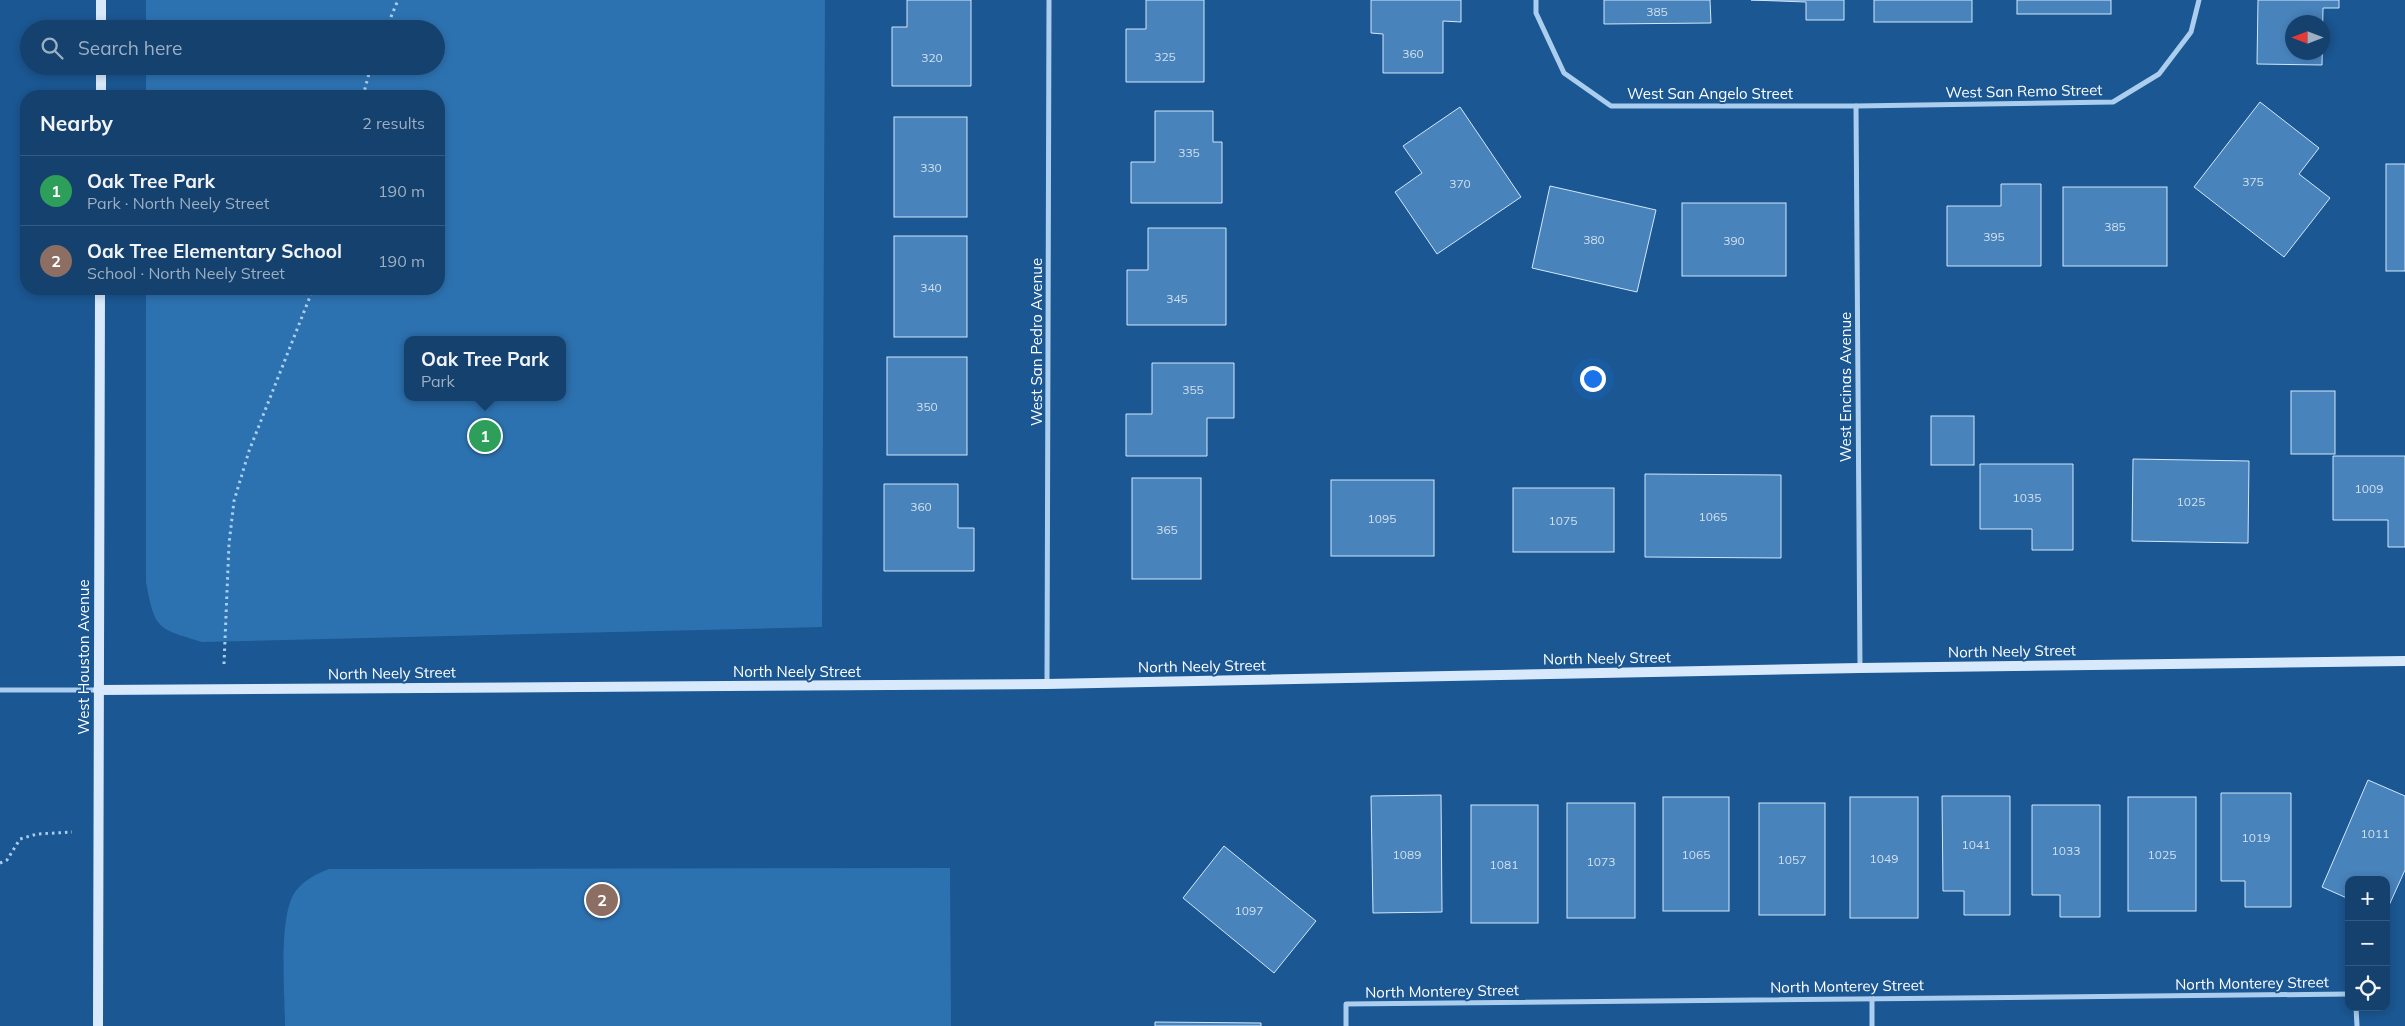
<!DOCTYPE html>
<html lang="en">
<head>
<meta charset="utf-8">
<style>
	body { margin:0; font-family:Mulish,sans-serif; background:#1d4873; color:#f1f3f6 }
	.controls { position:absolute; right:15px; bottom:15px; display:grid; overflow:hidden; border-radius:10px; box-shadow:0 2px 8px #0003 }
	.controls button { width:45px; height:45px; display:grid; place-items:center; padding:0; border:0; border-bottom:1px solid #335a81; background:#14416e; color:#f1f3f6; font:25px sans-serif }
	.compass { position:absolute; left:2285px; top:15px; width:45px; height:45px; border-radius:50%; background:#14416e; box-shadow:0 2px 8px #0003; rotate:270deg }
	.you { position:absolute; left:1592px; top:378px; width:18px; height:18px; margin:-12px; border:4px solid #fff; border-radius:50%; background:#1a73e8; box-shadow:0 0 0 8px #1a73e833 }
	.badge { display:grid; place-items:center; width:32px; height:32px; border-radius:50%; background:#d6ab8b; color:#fff; font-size:16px; font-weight:700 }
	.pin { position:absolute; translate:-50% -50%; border:2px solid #fff; box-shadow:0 1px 5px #0006 }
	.popup { position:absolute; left:404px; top:336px; width:162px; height:65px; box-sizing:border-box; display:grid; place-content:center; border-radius:10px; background:#14416e; filter:drop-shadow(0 1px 4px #0005); font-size:16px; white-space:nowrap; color:#9dafc2 }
	.popup b { font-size:19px; color:#f1f3f6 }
	.popup::after { content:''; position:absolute; left:50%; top:100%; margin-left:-10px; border:10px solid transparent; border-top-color:#14416e }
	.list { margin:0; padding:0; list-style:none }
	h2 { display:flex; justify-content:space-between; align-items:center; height:65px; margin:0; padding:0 20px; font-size:21px }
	h2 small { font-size:16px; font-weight:400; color:#9dafc2 }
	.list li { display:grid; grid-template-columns:32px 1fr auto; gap:15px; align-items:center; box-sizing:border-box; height:70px; padding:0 20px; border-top:1px solid #335a81 }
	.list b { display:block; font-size:19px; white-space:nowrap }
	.list p { margin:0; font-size:16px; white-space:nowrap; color:#9dafc2 }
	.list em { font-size:16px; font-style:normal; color:#9dafc2 }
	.icon { flex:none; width:28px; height:28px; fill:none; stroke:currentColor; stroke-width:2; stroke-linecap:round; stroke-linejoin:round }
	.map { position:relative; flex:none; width:2405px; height:1026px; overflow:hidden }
	.search { position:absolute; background:#14416e; box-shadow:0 2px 8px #0003; left:20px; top:20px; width:425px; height:55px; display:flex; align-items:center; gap:12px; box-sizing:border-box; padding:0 18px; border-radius:28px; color:#9dafc2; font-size:19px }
	.panel { position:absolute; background:#14416e; box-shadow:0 2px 8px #0003; left:20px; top:90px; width:425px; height:205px; border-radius:20px }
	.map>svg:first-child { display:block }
	.green { fill:#2d72b0; fill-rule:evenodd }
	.building { fill:#4883bb; stroke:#d1e7fb; fill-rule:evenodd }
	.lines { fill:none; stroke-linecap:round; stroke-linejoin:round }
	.path { stroke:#abceef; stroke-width:3; stroke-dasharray:2.5 4; stroke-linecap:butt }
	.street { stroke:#abceef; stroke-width:5 }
	.secondary { stroke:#d8e9fb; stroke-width:10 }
	.labels { text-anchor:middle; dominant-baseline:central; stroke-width:4; stroke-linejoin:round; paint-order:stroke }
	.number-label { font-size:12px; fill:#d1e0ee }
	.street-label { font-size:15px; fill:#fff; stroke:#1b5792 }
</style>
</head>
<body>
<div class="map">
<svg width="2405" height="1026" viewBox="0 0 2405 1026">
	<rect width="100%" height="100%" fill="#1b5792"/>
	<g class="green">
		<path d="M146,0H825L822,627L202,642C157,628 155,630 146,582V289H439V96H146V66H436V29H146ZM408,340H562V397H408Z"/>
		<path d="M950,868L951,1026H285C285,994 278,917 295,892C304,880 316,874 329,869Z"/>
	</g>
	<g class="building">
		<path d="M907,0H971V86H892V27H907Z"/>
		<path d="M1146,0H1204V82H1126V29H1146Z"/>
		<path d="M1371,0H1461V22L1443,21V73H1383V34L1371,33Z"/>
		<path d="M1604,0H1710L1711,23L1604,24Z"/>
		<path d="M1751,0H1844V20H1806V2Z"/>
		<rect x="1874" y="0" width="98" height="22"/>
		<rect x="2017" y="0" width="94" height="14"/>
		<path d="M2258,0H2339V8H2323L2322,65L2257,64ZM2292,22H2322V52H2292Z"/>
		<path d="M2260,102L2319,148L2299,174L2330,198L2284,257L2194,187Z"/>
		<path d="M1460,107L1521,197L1437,254L1395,192L1422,173L1403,146Z"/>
		<path d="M1155,111H1213V142H1222V203H1131V162H1155Z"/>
		<rect x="894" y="117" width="73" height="100"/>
		<rect x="2386" y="164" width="19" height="107"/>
		<path d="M2001,184H2041V266H1947V206H2001Z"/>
		<path d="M1550,186L1656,210L1637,292L1532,268Z"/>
		<rect x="2063" y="187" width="104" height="79"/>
		<rect x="1682" y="203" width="104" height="73"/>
		<path d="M1148,228H1226V325H1127V270H1148Z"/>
		<rect x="894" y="236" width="73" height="101"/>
		<rect x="887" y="357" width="80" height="98"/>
		<path d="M1152,363H1234V418H1207V456H1126V414H1152Z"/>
		<rect x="2291" y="391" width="44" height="63"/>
		<rect x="1931" y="416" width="43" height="49"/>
		<path d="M2333,456H2405V547H2388V520H2333Z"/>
		<path d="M2133,459L2249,461L2248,543L2132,541Z"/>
		<path d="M1980,464H2073V550H2032V529H1980Z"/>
		<path d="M1645,474L1781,475V558L1645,557Z"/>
		<rect x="1132" y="478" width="69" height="101"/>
		<rect x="1331" y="480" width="103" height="76"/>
		<path d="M884,484H958V528H974V571H884Z"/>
		<rect x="1513" y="488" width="101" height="64"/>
		<path d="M2368,780L2405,796V870L2386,912V880H2349V899L2322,887Z"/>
		<path d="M2221,793H2291V907H2245V881H2221Z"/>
		<path d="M1441,795L1442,912L1373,913L1371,796Z"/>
		<path d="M1942,796H2010V915H1964V891H1943Z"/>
		<rect x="1663" y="797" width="66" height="114"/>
		<rect x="1850" y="797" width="68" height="121"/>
		<rect x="2128" y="797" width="68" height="114"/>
		<rect x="1567" y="803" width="68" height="115"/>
		<rect x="1759" y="803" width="66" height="112"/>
		<rect x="1471" y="805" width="67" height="118"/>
		<path d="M2032,805H2100V917H2060V895H2032Z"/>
		<path d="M1224,846L1316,921L1274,973L1183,898Z"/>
		<path d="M1155,1022L1261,1023V1026H1155Z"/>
	</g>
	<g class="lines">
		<g class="path">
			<path d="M386,29L398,0"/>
			<path d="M363,96L371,66"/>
			<path d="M224,664L229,544L234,501L249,451L313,289"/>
			<path d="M0,863L7,860L20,839L37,834L72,832"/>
		</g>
		<g class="street">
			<path d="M1536,0V13L1564,73L1611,106H1856L2113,102L2159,74L2191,32L2199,0"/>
			<path d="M1856,106L1860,668"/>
			<path d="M1047,684L1049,0"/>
			<path d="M0,690H98"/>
			<path d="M1872,998V1026"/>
			<path d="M2356,1007L2357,1026"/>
			<path d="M1346,1026V1004L2349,994"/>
		</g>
		<g class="secondary">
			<path d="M101,29V0"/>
			<path d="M101,96V66"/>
			<path d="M98,690L1047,684L1860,668L2405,661"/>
			<path d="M98,1026L100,289"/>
		</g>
	</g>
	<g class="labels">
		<g class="number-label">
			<text x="1657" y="11">385</text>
			<text x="1413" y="53">360</text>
			<text x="1165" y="56">325</text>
			<text x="932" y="57">320</text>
			<text x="1189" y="152">335</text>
			<text x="931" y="167">330</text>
			<text x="2253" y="181">375</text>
			<text x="1460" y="183">370</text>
			<text x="2115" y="226">385</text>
			<text x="1994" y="236">395</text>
			<text x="1594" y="239">380</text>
			<text x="1734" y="240">390</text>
			<text x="931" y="287">340</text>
			<text x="1177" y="298">345</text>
			<text x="1193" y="389">355</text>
			<text x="927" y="406">350</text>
			<text x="2369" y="488">1009</text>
			<text x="2027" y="497">1035</text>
			<text x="2191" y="501">1025</text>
			<text x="921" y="506">360</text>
			<text x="1713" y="516">1065</text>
			<text x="1382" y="518">1095</text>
			<text x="1563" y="520">1075</text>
			<text x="1167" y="529">365</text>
			<text x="2375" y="833">1011</text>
			<text x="2256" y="837">1019</text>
			<text x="1976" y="844">1041</text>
			<text x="2066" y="850">1033</text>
			<text x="1407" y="854">1089</text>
			<text x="1696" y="854">1065</text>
			<text x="2162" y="854">1025</text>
			<text x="1884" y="858">1049</text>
			<text x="1792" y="859">1057</text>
			<text x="1601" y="861">1073</text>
			<text x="1504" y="864">1081</text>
			<text x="1249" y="910">1097</text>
		</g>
		<g class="street-label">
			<text transform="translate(2024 91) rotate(-1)">West San Remo Street</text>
			<text x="1710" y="93">West San Angelo Street</text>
			<text transform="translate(1036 342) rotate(-90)">West San Pedro Avenue</text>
			<text transform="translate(1845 387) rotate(-90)">West Encinas Avenue</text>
			<text transform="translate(2012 651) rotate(-1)">North Neely Street</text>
			<text transform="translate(83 657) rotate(-90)">West Houston Avenue</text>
			<text transform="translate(1607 658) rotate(-1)">North Neely Street</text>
			<text transform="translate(1202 666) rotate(-1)">North Neely Street</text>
			<text x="797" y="671">North Neely Street</text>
			<text transform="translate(392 673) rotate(-1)">North Neely Street</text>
			<text transform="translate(2252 983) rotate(-1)">North Monterey Street</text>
			<text transform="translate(1847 986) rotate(-1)">North Monterey Street</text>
			<text transform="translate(1442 991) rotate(-1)">North Monterey Street</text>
		</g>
	</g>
</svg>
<div class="controls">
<button>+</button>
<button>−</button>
<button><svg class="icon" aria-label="locate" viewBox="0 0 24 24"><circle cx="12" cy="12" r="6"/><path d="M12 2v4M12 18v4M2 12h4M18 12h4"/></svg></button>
</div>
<svg class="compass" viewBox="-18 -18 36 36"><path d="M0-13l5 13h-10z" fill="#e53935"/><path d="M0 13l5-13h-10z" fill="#9dafc2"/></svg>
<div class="you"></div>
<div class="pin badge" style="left:485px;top:436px;background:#2e9e5b">1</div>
<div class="popup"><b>Oak Tree Park</b>Park</div>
<div class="pin badge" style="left:602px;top:900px;background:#8d6e63">2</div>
<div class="search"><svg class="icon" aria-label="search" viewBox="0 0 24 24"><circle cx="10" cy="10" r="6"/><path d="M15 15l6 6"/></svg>Search here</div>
<section class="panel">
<h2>Nearby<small>2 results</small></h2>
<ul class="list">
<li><span class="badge" style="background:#2e9e5b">1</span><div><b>Oak Tree Park</b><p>Park · North Neely Street</p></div><em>190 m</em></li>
<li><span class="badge" style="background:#8d6e63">2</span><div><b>Oak Tree Elementary School</b><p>School · North Neely Street</p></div><em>190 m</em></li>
</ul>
</section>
</div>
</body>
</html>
